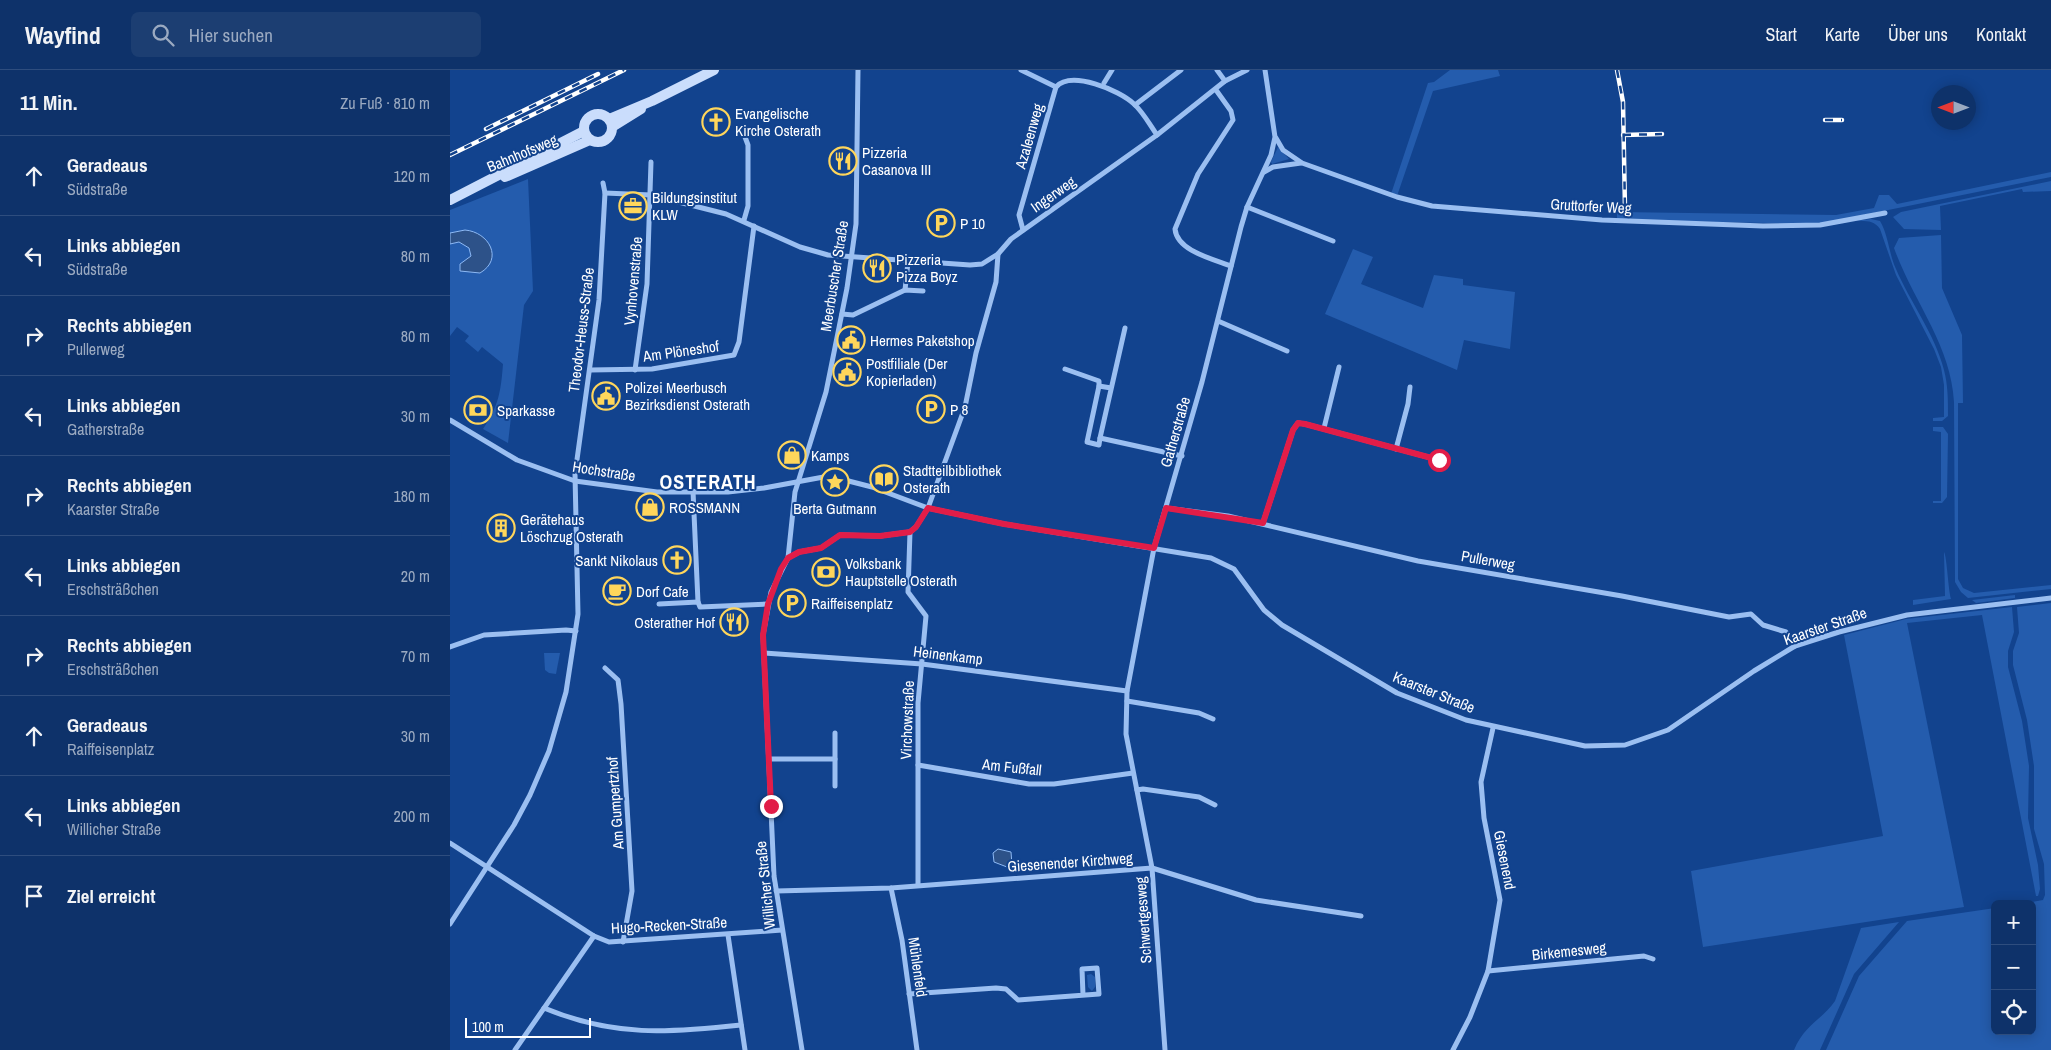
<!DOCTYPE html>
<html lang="de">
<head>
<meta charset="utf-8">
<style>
	body { margin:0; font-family:"Archivo Narrow",sans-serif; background:#1c3e72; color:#f1f3f6 }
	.controls { position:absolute; right:15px; bottom:15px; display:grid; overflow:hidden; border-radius:8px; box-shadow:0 2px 12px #0003 }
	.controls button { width:45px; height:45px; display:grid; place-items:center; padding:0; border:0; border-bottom:1px solid #2e4d7e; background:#0e326a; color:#f1f3f6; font:25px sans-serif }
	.compass { position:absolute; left:1481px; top:15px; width:45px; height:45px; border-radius:50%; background:#0e326a; box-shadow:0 2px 12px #0003; rotate:270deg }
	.scale { position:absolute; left:15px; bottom:12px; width:126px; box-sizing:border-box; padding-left:5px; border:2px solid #fff; border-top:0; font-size:14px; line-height:18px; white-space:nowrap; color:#fff; -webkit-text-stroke:4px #12438e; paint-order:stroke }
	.stop { position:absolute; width:15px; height:15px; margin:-11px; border:4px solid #e11d48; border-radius:50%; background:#fff }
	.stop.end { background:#e11d48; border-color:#fff; box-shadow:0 1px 5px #0008 }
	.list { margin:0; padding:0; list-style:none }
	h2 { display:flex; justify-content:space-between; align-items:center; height:65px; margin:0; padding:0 20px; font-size:21px }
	h2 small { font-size:16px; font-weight:400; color:#9baac1 }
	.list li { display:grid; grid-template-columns:32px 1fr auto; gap:15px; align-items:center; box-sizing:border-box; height:80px; padding:0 20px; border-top:1px solid #2e4d7e }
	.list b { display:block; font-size:19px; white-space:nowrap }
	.list p { margin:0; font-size:16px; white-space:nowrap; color:#9baac1 }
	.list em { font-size:16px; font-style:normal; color:#9baac1 }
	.icon { flex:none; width:28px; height:28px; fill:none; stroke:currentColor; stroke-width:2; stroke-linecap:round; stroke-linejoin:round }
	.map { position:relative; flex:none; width:1601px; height:980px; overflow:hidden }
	header { display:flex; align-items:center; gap:30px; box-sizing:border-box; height:70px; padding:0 25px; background:#0e326a; border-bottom:1px solid #2e4d7e }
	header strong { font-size:24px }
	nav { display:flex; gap:28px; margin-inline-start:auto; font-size:18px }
	.search { width:350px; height:45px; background:#1c3e72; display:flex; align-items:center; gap:12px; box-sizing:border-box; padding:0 18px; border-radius:8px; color:#9baac1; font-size:19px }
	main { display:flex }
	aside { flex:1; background:#0e326a }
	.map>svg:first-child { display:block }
	.green { fill:#245cad }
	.water { fill:#2d5289; stroke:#8db9f5 }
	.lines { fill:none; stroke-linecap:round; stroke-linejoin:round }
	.street { stroke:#9bbff1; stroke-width:5 }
	.secondary { stroke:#caddfc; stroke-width:10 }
	.rail-casing { stroke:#fff; stroke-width:4.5 }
	.rail { stroke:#12438e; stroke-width:2.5; stroke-dasharray:8; stroke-linecap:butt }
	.route { stroke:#e11d48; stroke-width:6 }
	.labels { text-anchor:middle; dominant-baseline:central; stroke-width:4; stroke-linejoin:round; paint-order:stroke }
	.poi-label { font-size:15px; fill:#fff; stroke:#12438e; text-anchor:start }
	.street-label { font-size:15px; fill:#fff; stroke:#12438e }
	.district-label { font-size:20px; font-weight:bold; letter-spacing:1px; fill:#fff; stroke:#12438e }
</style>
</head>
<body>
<header>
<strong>Wayfind</strong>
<div class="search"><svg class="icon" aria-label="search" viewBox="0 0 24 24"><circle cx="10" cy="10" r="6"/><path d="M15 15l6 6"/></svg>Hier suchen</div>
<nav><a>Start</a><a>Karte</a><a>Über uns</a><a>Kontakt</a></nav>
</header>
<main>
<aside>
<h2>11 Min.<small>Zu Fuß · 810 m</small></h2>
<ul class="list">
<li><svg class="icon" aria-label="ahead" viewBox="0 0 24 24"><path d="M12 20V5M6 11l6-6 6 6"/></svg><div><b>Geradeaus</b><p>Südstraße</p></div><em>120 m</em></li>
<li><svg class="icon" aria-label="left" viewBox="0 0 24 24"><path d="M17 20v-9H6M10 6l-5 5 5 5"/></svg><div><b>Links abbiegen</b><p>Südstraße</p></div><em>80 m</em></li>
<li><svg class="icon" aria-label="right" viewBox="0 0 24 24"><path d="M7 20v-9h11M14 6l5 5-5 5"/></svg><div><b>Rechts abbiegen</b><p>Pullerweg</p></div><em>80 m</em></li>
<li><svg class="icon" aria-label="left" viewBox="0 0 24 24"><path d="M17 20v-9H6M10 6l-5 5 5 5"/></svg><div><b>Links abbiegen</b><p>Gatherstraße</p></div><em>30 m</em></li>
<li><svg class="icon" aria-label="right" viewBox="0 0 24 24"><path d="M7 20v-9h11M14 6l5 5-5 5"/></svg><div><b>Rechts abbiegen</b><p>Kaarster Straße</p></div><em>180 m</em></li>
<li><svg class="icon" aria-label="left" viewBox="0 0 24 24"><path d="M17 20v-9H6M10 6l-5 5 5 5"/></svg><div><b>Links abbiegen</b><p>Erschsträßchen</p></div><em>20 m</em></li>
<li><svg class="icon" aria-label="right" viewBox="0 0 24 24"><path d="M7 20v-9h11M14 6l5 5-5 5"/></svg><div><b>Rechts abbiegen</b><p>Erschsträßchen</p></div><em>70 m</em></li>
<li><svg class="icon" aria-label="ahead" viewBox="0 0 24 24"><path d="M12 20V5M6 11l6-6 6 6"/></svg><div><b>Geradeaus</b><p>Raiffeisenplatz</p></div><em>30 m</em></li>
<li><svg class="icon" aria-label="left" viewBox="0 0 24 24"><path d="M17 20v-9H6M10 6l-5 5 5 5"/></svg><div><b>Links abbiegen</b><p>Willicher Straße</p></div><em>200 m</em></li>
<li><svg class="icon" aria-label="arrive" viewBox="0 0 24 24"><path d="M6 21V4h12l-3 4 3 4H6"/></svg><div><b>Ziel erreicht</b></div></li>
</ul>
</aside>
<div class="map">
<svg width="1601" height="980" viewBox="0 0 1601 980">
	<rect width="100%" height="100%" fill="#12438e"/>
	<g class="green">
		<path d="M1000,0H1048L1050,6L983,21L947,126L941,124L978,13L984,12Z"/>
		<path d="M828,77L839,89L822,94L821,92Z"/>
		<path d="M1601,102V107L1369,154L1167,150V142L1386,145L1424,138L1429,125H1439L1447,134Z"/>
		<path d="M78,109L83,221L74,235L58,373L33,359C49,336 51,320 53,294L32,277L28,282L15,271L19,266L7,257L0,266V140Z"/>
		<path d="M1601,111V121L1573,122L1572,119L1490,136L1491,160L1454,159L1443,147L1451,142Z"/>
		<path d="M1421,149L1430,151C1438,164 1439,184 1446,199C1460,232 1485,264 1494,300C1498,315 1498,330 1498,346L1492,351H1483V348L1494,347V315L1491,297L1484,279L1446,205L1430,159C1424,150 1416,151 1405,151Z"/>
		<path d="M1491,165L1492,218L1512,265L1513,333H1508V509L1513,518L1524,523L1601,515V519L1518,528L1511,522L1505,512L1504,332C1501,275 1463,231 1444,178L1449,168Z"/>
		<path d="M903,179L923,187L911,214L973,238L984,205L1013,209V215L1065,222L1060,279L1014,270L1007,300L875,244Z"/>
		<path d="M1483,357H1493L1498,364L1497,427L1492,433H1483V431H1491V362L1483,361Z"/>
		<path d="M1494,482C1497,487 1498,518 1501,529L1463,535V530L1495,526Z"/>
		<path d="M1565,525V528L1526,533L1522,530Z"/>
		<path d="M1601,533V980H1376L1409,906L1457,851L1545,838V961H1582V834H1570L1593,830L1595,825L1594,794L1584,759V696L1577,650L1563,595V581L1569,563L1567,537Z"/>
		<path d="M1562,537L1564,562L1558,581V597L1572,651L1579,696L1578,748L1588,795L1590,819L1588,826H1586L1532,545L1457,553L1514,837L1253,877L1241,801L1433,766L1394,565L1456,549Z"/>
		<path d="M94,583H110L106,604L99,603L95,600Z"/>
		<path d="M1449,852L1404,904L1370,980H1344C1355,954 1372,950 1385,931L1411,858Z"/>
		<path d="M641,904L645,907V917L642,921L638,917L637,905Z"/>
	</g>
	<g class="water">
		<path d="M15,160C39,162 54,189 30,203L10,201V194L21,186L19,178L9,172L0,174V163Z"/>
		<path d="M548,779L561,782L562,795L557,797L544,792L543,783Z"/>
	</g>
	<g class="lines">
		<g class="street">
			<path d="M571,0L606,17"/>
			<path d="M767,0L775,11"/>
			<path d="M654,13L662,0"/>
			<path d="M766,20L781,41L783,50L748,104L725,159C727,181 763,189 781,196"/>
			<path d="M685,35L731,0"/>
			<path d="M826,68L833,80L852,93L947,127L982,136L1152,150L1313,156L1370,155L1435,143"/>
			<path d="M814,102L823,97L851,93"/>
			<path d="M155,123L201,125L276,144L350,177L378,185L520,195L532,194L548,184L561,169L707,65L775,11L797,0"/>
			<path d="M797,137L883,171"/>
			<path d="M294,150L298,136V75L295,67"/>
			<path d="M573,160L569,145L606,17C621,0 669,20 684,34C693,42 700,55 707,65"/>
			<path d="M455,220L458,192"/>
			<path d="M392,244L403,245L455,220L473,221"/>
			<path d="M768,251L837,281"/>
			<path d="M615,299L649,311V316"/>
			<path d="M140,300L202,299L284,285L289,272L304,156"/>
			<path d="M185,300L197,214L201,92"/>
			<path d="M661,318L649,316L637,372L649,375L650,368L675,258"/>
			<path d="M0,350L67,390L125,411L207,422H278L314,418L379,406L422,417L478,438L554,454L761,488L784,499L814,540L832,555L947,623L1016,650L1135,676L1175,675L1218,660L1304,601L1345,576L1389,562L1457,545L1601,528"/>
			<path d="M874,358L889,297"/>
			<path d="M650,368L732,386"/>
			<path d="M946,379L958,334L960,317"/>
			<path d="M243,421L248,532"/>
			<path d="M716,438L778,446L968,491L1172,526L1279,547L1301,544L1313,555L1336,562L1345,576"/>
			<path d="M813,453L843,360L848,353L855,354L989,390"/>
			<path d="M460,462L458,522L476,546L468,633V815"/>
			<path d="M338,488L349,482L371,478L390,465L430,466L460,462L466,457L478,438L515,337L526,283L546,212L548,184"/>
			<path d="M209,534L248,532L250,537L318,534"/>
			<path d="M0,577L34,565L116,560L126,561"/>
			<path d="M314,583L472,594L677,621"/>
			<path d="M155,598L168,610L171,634L182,821L173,872"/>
			<path d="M677,631L749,643L763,649"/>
			<path d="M385,663V689"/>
			<path d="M319,689H385V716"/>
			<path d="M468,695L579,714H604L683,703"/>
			<path d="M687,720L693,719L749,727L765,735"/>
			<path d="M0,773L144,866L159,872L332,860"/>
			<path d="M441,818L452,870L467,980"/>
			<path d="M326,821L441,818L702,798L806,830L911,846"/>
			<path d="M0,854L64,755L80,725L99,681L116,622L128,544L125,404L149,230L155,123L153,113"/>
			<path d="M278,865L295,980"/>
			<path d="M1038,901L1194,886L1203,889"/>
			<path d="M459,924L546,918L556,919L568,930L649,924L647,898L632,899L633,925"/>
			<path d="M94,938C164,967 218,963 291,955"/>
			<path d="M65,980L144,866"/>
			<path d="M352,980L324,806L313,565L321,522L338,488L345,422L376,322L397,218L406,154L408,0"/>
			<path d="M715,980L702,798L676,664L677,621L704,478L752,312L791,157L797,137L821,85L825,67L815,0"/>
			<path d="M1003,980L1020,947L1038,901L1050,830L1034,748L1031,712L1043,658"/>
		</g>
		<g class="secondary">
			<circle cx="148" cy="58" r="14"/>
			<path d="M159,49L202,31L264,0"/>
			<path d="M162,57L191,39"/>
			<path d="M55,107L140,70"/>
			<path d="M0,130L134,61"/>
		</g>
		<g class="rail-casing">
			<g id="rail">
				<path d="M1167,0L1173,32L1175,139"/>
				<path d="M1375,50H1392"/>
				<path d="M36,59L148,4"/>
				<path d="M1173,65L1212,64"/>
				<path d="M0,85L174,0"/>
			</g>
		</g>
		<use href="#rail" class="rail"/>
	</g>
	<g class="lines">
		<path class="route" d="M321,736L313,565L318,534L331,499L338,488L349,482L371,478L390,465L430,466L460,462L466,457L478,438L554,454L704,478L716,438L813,453L843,360L848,353L855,354L989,390"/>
	</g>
	<defs>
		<g id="church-ring" transform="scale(1.4375)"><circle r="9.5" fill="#12438e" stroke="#ffd65b" stroke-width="1.5"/><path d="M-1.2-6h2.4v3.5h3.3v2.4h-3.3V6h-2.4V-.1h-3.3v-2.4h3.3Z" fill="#ffd65b"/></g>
		<g id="restaurant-ring" transform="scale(1.4375)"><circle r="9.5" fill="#12438e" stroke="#ffd65b" stroke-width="1.5"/><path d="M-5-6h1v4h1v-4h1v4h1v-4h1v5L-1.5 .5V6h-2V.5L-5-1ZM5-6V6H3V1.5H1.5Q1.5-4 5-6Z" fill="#ffd65b"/></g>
		<g id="office-ring" transform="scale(1.4375)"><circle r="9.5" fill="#12438e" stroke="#ffd65b" stroke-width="1.5"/><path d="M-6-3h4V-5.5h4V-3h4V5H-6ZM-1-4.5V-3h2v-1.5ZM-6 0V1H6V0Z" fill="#ffd65b"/></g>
		<g id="parking-ring" transform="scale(1.4375)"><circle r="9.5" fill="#12438e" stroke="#ffd65b" stroke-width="1.5"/><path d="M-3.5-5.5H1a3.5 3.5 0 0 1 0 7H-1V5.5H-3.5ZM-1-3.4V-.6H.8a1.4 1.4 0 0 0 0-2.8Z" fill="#ffd65b"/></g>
		<g id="civic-ring" transform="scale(1.4375)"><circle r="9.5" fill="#12438e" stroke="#ffd65b" stroke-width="1.5"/><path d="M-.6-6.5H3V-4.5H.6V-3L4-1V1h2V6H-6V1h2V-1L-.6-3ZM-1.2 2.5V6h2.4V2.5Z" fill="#ffd65b"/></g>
		<g id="bank-ring" transform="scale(1.4375)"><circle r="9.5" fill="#12438e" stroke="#ffd65b" stroke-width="1.5"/><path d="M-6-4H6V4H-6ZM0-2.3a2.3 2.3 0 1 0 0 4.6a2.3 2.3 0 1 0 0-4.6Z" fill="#ffd65b"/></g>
		<g id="shop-ring" transform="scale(1.4375)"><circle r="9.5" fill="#12438e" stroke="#ffd65b" stroke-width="1.5"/><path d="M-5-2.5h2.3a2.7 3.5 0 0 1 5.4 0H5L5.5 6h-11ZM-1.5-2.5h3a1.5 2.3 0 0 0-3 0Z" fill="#ffd65b"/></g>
		<g id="library-ring" transform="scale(1.4375)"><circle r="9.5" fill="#12438e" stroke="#ffd65b" stroke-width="1.5"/><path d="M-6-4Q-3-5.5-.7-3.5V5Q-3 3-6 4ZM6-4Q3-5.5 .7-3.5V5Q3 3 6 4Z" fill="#ffd65b"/></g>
		<g id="sight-ring" transform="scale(1.4375)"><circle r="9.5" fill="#12438e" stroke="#ffd65b" stroke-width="1.5"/><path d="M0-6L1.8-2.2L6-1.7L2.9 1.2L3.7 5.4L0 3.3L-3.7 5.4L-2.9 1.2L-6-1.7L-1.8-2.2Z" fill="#ffd65b"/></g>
		<g id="building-ring" transform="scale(1.4375)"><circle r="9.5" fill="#12438e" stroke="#ffd65b" stroke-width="1.5"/><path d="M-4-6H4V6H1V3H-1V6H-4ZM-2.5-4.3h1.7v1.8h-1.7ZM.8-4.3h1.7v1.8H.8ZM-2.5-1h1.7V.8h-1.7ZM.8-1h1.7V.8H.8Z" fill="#ffd65b"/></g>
		<g id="cafe-ring" transform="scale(1.4375)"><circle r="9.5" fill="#12438e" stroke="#ffd65b" stroke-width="1.5"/><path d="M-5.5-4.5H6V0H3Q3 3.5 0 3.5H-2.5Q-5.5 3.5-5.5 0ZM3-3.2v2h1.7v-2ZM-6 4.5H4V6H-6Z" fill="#ffd65b"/></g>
	</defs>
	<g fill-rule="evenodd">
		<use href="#church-ring" x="266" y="52"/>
		<use href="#restaurant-ring" x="393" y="91"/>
		<use href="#office-ring" x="183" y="136"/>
		<use href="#parking-ring" x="491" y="153"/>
		<use href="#restaurant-ring" x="427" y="198"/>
		<use href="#civic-ring" x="401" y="270"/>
		<use href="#civic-ring" x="397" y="302"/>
		<use href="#civic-ring" x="156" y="326"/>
		<use href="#parking-ring" x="481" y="339"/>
		<use href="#bank-ring" x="28" y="340"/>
		<use href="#shop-ring" x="342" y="385"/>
		<use href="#library-ring" x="434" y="409"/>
		<use href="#sight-ring" x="385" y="412"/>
		<use href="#shop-ring" x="200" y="437"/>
		<use href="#building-ring" x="51" y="458"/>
		<use href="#church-ring" x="227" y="490"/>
		<use href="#bank-ring" x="376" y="502"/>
		<use href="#cafe-ring" x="167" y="521"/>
		<use href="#parking-ring" x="342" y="533"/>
		<use href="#restaurant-ring" x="284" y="552"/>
	</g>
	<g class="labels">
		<g class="poi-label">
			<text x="285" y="43">Evangelische<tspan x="285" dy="17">Kirche Osterath</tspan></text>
			<text x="412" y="82">Pizzeria<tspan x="412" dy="17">Casanova III</tspan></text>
			<text x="202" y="127">Bildungsinstitut<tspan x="202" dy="17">KLW</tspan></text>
			<text x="510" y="153">P 10</text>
			<text x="446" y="189">Pizzeria<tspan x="446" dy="17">Pizza Boyz</tspan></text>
			<text x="420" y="270">Hermes Paketshop</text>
			<text x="416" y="293">Postfiliale (Der<tspan x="416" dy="17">Kopierladen)</tspan></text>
			<text x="175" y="317">Polizei Meerbusch<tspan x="175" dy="17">Bezirksdienst Osterath</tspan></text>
			<text x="500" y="339">P 8</text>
			<text x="47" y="340">Sparkasse</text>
			<text x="361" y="385">Kamps</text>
			<text x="453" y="400">Stadtteilbibliothek<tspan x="453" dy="17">Osterath</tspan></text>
			<text x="219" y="437">ROSSMANN</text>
			<text x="385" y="438" text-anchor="middle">Berta Gutmann</text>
			<text x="70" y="449">Gerätehaus<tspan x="70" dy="17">Löschzug Osterath</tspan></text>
			<text x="208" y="490" text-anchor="end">Sankt Nikolaus</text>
			<text x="395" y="493">Volksbank<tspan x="395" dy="17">Hauptstelle Osterath</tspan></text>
			<text x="186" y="521">Dorf Cafe</text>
			<text x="361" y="533">Raiffeisenplatz</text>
			<text x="265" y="552" text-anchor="end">Osterather Hof</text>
		</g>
		<g class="street-label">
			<text transform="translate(579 66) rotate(-74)">Azaleenweg</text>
			<text transform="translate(72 83) rotate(-23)">Bahnhofsweg</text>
			<text transform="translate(603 124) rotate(-35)">Ingerweg</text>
			<text transform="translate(1141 136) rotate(3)">Gruttorfer Weg</text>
			<text transform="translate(384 206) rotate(-81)">Meerbuscher Straße</text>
			<text transform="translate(183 211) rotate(-85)">Vynhovenstraße</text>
			<text transform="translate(131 260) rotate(-83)">Theodor-Heuss-Straße</text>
			<text transform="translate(231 281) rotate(-8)">Am Plöneshof</text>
			<text transform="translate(725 362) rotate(-74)">Gatherstraße</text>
			<text transform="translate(154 401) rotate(9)">Hochstraße</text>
			<text transform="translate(1038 490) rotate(10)">Pullerweg</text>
			<text transform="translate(1375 556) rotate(-19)">Kaarster Straße</text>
			<text transform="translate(498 585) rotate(7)">Heinenkamp</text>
			<text transform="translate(984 622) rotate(22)">Kaarster Straße</text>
			<text transform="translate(457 650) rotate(-88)">Virchowstraße</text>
			<text transform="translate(562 697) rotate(6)">Am Fußfall</text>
			<text transform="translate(165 733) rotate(-94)">Am Gumpertzhof</text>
			<text transform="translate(1055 790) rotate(79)">Giesenend</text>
			<text transform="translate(620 792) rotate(-4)">Giesenender Kirchweg</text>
			<text transform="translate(315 815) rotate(-96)">Willicher Straße</text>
			<text transform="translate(693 850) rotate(-94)">Schwertgesweg</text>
			<text transform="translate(219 855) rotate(-3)">Hugo-Recken-Straße</text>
			<text transform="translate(1119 881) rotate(-6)">Birkemesweg</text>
			<text transform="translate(468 897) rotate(82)">Mühlenfeld</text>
		</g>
		<g class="district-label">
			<text x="258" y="411">OSTERATH</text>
		</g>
	</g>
</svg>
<div class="controls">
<button>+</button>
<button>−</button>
<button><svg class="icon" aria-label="locate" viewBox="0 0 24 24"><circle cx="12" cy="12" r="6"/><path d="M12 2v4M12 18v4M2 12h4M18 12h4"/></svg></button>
</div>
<svg class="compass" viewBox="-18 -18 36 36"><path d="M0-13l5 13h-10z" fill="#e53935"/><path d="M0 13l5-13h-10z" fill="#9baac1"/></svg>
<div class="scale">100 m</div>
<div class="stop" style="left:989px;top:390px"></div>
<div class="stop end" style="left:321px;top:736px"></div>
</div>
</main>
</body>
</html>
